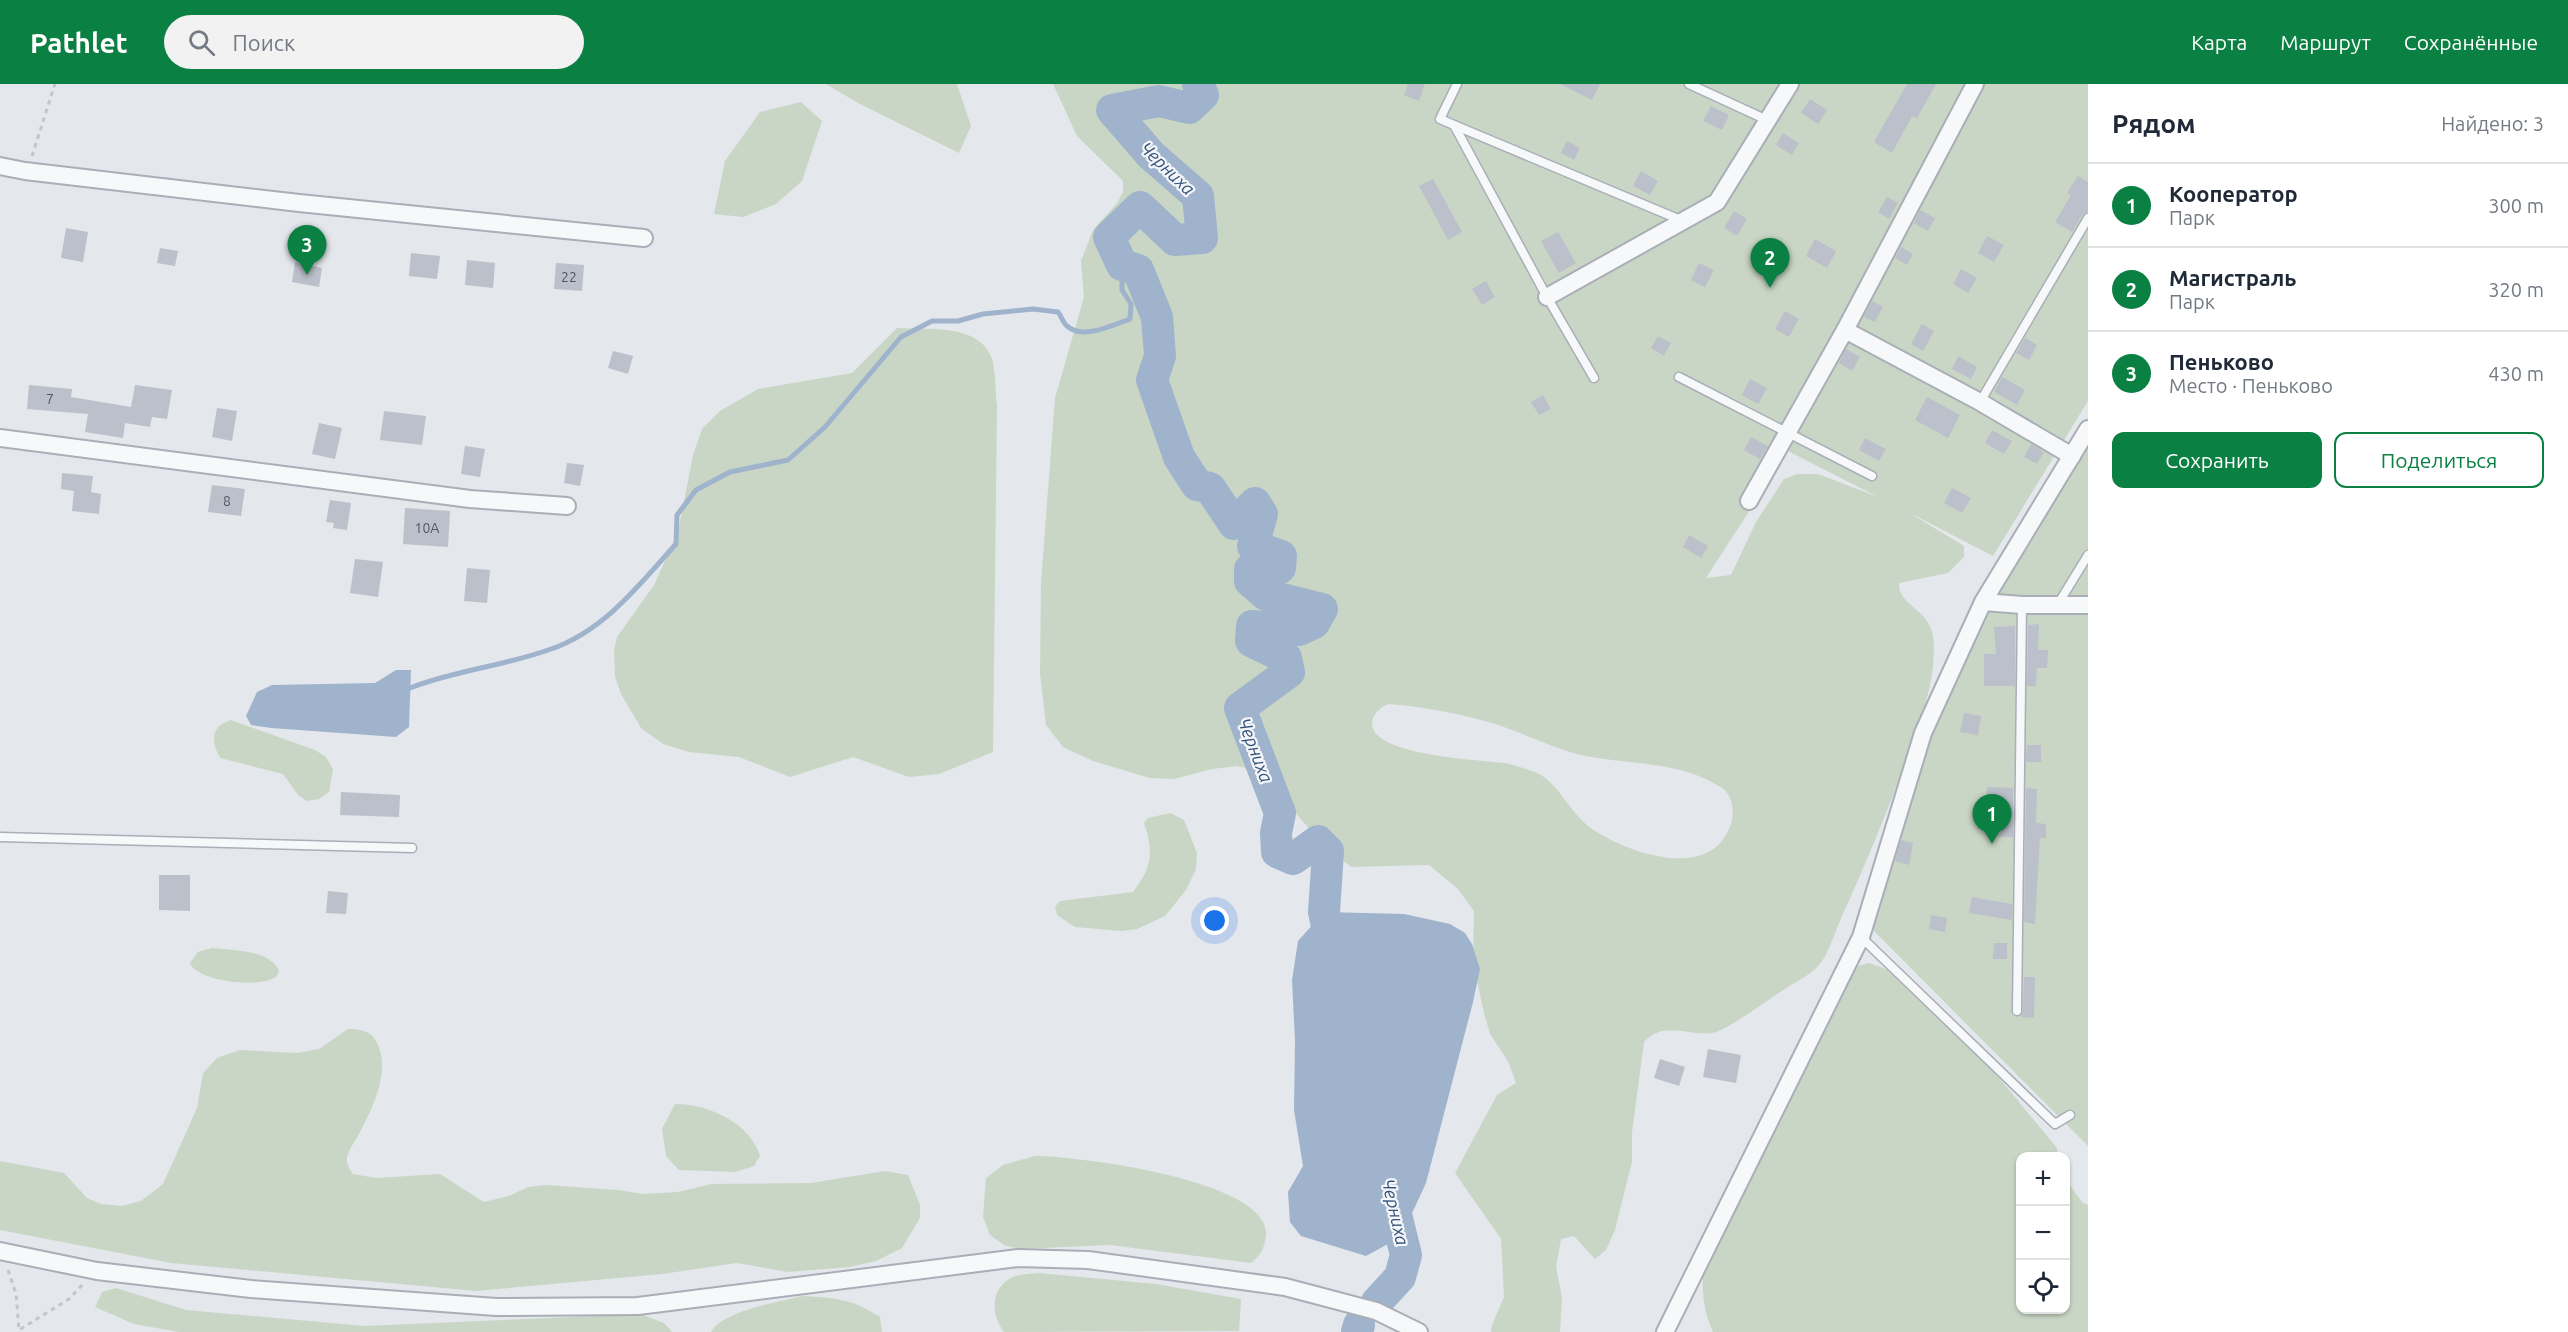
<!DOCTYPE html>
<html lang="ru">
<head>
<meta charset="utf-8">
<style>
	body { margin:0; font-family:Ubuntu,sans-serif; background:#f2f2f3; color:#1f2937 }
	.controls { position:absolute; right:18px; bottom:18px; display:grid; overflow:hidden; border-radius:12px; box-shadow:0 2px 4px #0004 }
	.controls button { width:54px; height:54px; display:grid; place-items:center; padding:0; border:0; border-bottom:2px solid #e0e1e3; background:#fff; color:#1f2937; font:30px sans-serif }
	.you { position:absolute; left:1215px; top:837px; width:21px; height:21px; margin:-15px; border:4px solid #fff; border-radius:50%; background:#1a73e8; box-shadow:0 0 0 9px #1a73e833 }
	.badge { display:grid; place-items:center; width:39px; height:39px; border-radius:50%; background:#0b8043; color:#fff; font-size:20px; font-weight:700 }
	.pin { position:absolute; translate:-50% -50px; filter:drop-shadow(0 2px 3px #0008) }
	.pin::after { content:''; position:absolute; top:32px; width:21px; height:18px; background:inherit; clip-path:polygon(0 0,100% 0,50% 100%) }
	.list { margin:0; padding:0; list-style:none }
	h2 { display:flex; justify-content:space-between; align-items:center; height:78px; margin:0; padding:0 24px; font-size:26px }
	h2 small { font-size:20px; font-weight:400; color:#747a83 }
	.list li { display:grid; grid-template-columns:39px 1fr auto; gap:18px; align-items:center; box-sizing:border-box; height:84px; padding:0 24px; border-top:2px solid #e0e1e3 }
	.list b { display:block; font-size:22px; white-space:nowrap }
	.list p { margin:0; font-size:20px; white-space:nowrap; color:#747a83 }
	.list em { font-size:20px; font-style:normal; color:#747a83 }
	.actions { display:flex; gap:12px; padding:18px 24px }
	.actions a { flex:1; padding:14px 0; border:2px solid #0b8043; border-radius:12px; text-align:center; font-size:21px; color:#0b8043 }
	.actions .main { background:#0b8043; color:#fff }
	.icon { flex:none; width:33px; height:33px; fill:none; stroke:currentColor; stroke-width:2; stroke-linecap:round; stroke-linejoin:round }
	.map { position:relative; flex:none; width:2088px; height:1248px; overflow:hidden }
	header { display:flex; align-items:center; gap:36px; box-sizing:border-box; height:84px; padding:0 30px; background:#0b8043; color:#fff }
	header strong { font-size:28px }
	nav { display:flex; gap:33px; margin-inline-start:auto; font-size:21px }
	.search { width:420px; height:54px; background:#f2f2f3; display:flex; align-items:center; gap:15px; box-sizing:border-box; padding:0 21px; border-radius:33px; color:#747a83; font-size:22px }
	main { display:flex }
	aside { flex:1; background:#fff }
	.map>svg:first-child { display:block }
	.green { fill:#c9d6c5; fill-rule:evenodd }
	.water { fill:#9fb4cc }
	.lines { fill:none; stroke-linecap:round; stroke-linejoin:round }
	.stream { stroke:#9fb4cc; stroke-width:5 }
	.river { stroke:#9fb4cc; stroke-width:32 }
	.building { fill:#bbc0ca }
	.service-casing { stroke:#a9aeb7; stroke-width:11 }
	.minor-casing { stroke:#a9aeb7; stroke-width:20 }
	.path { stroke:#c2c5cb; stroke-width:3; stroke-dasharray:4.5 4.5; stroke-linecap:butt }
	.service { stroke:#f7f8fa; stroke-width:8 }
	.minor { stroke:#f7f8fa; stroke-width:16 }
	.labels { text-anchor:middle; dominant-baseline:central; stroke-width:4.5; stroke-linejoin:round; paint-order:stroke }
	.number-label { font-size:14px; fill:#4f5766 }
	.water-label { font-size:18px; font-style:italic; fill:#34527a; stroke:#f4f6f9 }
</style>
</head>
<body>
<header>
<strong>Pathlet</strong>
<div class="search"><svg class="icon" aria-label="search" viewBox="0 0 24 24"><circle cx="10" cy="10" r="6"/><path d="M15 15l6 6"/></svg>Поиск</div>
<nav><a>Карта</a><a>Маршрут</a><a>Сохранённые</a></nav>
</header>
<main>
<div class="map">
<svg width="2088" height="1248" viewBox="0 0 2088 1248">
	<rect width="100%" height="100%" fill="#e4e7ec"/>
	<g class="green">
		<path d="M826,0H957L971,42L959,69L858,19Z"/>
		<path d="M1053,0H2088V317L1993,472L1908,428L1964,462V473L1948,489L1899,499C1898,522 1930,525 1933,553C1936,574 1931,601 1925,621C1902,692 1873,764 1842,832C1836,845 1828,872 1819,881C1812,889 1799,897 1789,902C1775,911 1725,948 1712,949C1688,952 1663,936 1644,958L1632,1048V1078L1615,1146L1606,1166L1595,1175L1574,1152L1561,1155L1556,1183L1562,1214L1560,1248H1491L1492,1241L1504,1213L1501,1155L1455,1089L1497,1011L1516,999L1508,977L1490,950L1484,929L1473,878L1474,827L1458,805L1429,781L1351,783L1321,759L1295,728L1277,699L1262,688L1237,682L1212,685L1174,695L1150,694L1093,677L1063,663L1046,641L1040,589L1041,499L1055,314L1084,213L1081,177L1093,146L1118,118L1123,107V97L1077,52ZM1788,367L1878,413L1818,390H1797L1784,395L1756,438L1731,491L1706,494ZM1389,620C1424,623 1458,629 1492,639C1521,648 1548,662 1577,670C1626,682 1678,675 1722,704C1732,711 1734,725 1732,736C1716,800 1629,770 1592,745C1569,729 1558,697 1535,688C1526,685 1515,681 1505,679C1484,676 1360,672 1373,634C1376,627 1382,622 1389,620Z"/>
		<path d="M801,18L822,37L802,97L776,120L743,133L714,130L725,77L760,28Z"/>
		<path d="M897,244C928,246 980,239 992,275C996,289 995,307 997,322L993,668L939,690L909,693L853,673L790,693L739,673L689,668L663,660L641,644L621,610L615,592L614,566L617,553L654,501L678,448L693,371L702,345L720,327L758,305L852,289Z"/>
		<path d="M2088,363V1062L1873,846L1919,674L2005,496Z"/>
		<path d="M231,636L315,666L326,673L333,685L329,708L319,715L307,717L298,711L283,690L220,674C211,657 210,643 231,636Z"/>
		<path d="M1170,729L1184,736L1197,769L1196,785L1186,806L1165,832L1137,845L1122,847L1075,843L1057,831L1055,823L1060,817L1133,808C1152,784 1154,768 1144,739L1148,734Z"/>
		<path d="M212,864C234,867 267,865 279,886L277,892C263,905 197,898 190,879L198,868Z"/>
		<path d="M1869,879L1886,885L1972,961L2057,1064L2058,1072H2020V1226H2066V1096L2082,1118L2088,1121V1248H1713C1700,1220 1702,1195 1705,1165L1848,892L1858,882Z"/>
		<path d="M348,945C362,945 372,947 378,961C390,987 373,1024 360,1048C356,1056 349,1065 347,1073C346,1079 349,1085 353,1090L376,1094L440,1090L484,1118L509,1112L528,1103L546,1101L618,1106L643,1110L678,1108L711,1100L811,1099L885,1087L908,1091L920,1121V1134L902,1164L876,1177L850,1183L788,1188L737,1179L662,1190L476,1207L171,1179L0,1146V1077L64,1089L87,1114L101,1120L122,1122L141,1117L163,1100L197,1024L203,989L217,974L240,966L297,969L319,965Z"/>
		<path d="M675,1020C708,1020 749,1038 760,1072L754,1082L735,1088L679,1086L666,1072L662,1045Z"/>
		<path d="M1035,1072C1076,1072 1272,1096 1266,1152C1264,1165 1261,1171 1251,1179L1110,1161L1020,1165L1004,1161L990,1151L983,1133L986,1094L1003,1081Z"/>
		<path d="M1039,1189L1156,1200L1241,1215L1239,1247L1004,1248C991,1232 990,1205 1011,1194C1018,1190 1031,1190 1039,1189Z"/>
		<path d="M116,1204L186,1226L364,1242L640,1230L664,1239L672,1248H179L134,1240L95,1223L102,1208Z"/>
		<path d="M802,1212C836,1214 850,1214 880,1233L882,1248H711C722,1227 779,1218 802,1212Z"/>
	</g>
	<g class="water">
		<path d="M396,586H411L409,643L396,653L271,644L251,641L246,632L257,608L272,601L375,599Z"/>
		<path d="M1324,828L1404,830L1450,840L1465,849L1472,860L1480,885L1473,918L1426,1099L1401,1153L1366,1172L1301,1152L1290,1138L1288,1108L1303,1082L1294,1026L1295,957L1292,896L1298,857Z"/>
	</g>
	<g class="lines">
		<path class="stream" d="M410,604C456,586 505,582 551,565C604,547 640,500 676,460L677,431L696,406L730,388L788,376L825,343L901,253L932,237H958L983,230L1033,225L1058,228C1061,232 1063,238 1066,241C1081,257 1113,241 1130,235L1131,220L1122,206V181"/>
		<g class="river">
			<path d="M1198,0L1203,11L1189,24L1159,17L1112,26L1151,71L1198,112L1202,154L1175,156L1140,123L1109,153L1122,181L1138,186L1157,233L1160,272L1152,296L1179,373L1197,401L1210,404L1234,440L1255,419L1262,430L1253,462L1281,472L1280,484L1250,485V497L1266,511L1322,525L1314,539L1299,546L1252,542L1251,557L1286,574L1289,588L1240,624L1280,729L1276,749L1277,768L1293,775L1318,757L1328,767L1324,828L1333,869"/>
			<path d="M1377,1218L1400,1193L1406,1171L1391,1110"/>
			<path d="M1357,1248L1359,1241"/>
		</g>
	</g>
	<g class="building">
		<path d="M1408,0H1425L1419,17L1404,11Z"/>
		<path d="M1560,0H1600L1592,16Z"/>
		<path d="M1907,0H1936L1917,34L1912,32L1892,69L1874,58Z"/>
		<path d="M1810,15L1827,26L1818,40L1801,29Z"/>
		<path d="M1711,22L1729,31L1722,46L1703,37Z"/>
		<path d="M1783,49L1799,59L1792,71L1776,61Z"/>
		<path d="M1567,57L1580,64L1574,76L1561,69Z"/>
		<path d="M1641,87L1658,97L1650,111L1633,102Z"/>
		<path d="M2078,92L2088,98V128L2082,131L2072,148L2055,138L2071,111L2067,109Z"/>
		<path d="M1433,95L1462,148L1448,156L1419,102Z"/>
		<path d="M1887,113L1898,119L1889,135L1878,128Z"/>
		<path d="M1920,126L1935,134L1928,147L1914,139Z"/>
		<path d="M1734,127L1747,135L1737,152L1724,144Z"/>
		<path d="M66,144L88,148L83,178L61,174Z"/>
		<path d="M1558,148L1576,179L1559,189L1541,157Z"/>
		<path d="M1987,152L2004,161L1994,178L1978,169Z"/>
		<path d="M1815,155L1836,167L1827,184L1806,172Z"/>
		<path d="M1901,163L1913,170L1907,181L1895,174Z"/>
		<path d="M160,164L178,167L175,182L157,179Z"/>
		<path d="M411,169L440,172L437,195L409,192Z"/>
		<path d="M467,176L495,179L493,204L465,201Z"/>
		<path d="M295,178L322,184L319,203L292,198Z"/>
		<path d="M556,179L584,181L582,207L554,205Z"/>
		<path d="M1699,179L1714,186L1705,203L1691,196Z"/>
		<path d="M1961,185L1977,194L1968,209L1953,200Z"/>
		<path d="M1486,197L1495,213L1482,221L1472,205Z"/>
		<path d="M1872,217L1883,223L1875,238L1864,233Z"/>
		<path d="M1785,227L1799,235L1789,253L1775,245Z"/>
		<path d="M1922,240L1934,247L1923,267L1911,260Z"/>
		<path d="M1658,252L1671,259L1664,272L1651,264Z"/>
		<path d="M2025,254L2037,261L2029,276L2016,269Z"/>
		<path d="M1846,265L1860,273L1852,287L1839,279Z"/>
		<path d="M613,267L633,272L628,290L608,284Z"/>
		<path d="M1958,272L1977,283L1971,295L1952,285Z"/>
		<path d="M2002,293L2025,306L2017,321L1994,308Z"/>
		<path d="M1750,295L1767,304L1758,320L1742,311Z"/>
		<path d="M29,301L72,305L71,313L131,323L135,301L172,306L167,335L152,333L150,343L125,339L123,354L85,348L88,330L27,325Z"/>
		<path d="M1543,311L1551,325L1539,331L1531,318Z"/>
		<path d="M1927,313L1960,331L1948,354L1915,336Z"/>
		<path d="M217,324L237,327L232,357L212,353Z"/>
		<path d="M384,327L426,332L422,361L380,356Z"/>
		<path d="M319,339L342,344L335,375L312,370Z"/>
		<path d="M1992,346L2012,357L2004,370L1985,359Z"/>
		<path d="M1751,353L1768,362L1760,375L1744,366Z"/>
		<path d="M1865,354L1886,365L1879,377L1859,366Z"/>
		<path d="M2031,360L2044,368L2037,380L2024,373Z"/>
		<path d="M465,362L485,365L480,393L461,390Z"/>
		<path d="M567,379L584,381L580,402L564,399Z"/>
		<path d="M62,389L93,392L91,408L101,410L99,430L72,427L74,407L61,405Z"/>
		<path d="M212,401L245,405L241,432L208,428Z"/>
		<path d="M1952,404L1971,414L1962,429L1944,419Z"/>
		<path d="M330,416L351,419L347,446L333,444L334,439L326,438Z"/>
		<path d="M405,424L450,427L448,463L403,460Z"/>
		<path d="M1689,451L1708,462L1701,474L1683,463Z"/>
		<path d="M355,475L383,478L378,513L350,509Z"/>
		<path d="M467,484L490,486L487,519L464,517Z"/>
		<path d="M2039,540L2038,566H2048L2047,584H2037L2036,602H2027L2028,541Z"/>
		<path d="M2015,542V602H1984V570H1996L1994,543Z"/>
		<path d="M1964,629L1981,632L1978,651L1960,648Z"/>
		<path d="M2027,661H2041V678H2026Z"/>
		<path d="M1987,703L2013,704V753L1985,752Z"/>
		<path d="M2026,704L2037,705L2036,739L2046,740V754H2040L2035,840L2024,838Z"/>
		<path d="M341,708L400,711L399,733L340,731Z"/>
		<path d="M1901,756L1913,759L1909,781L1895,777Z"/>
		<path d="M159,791H190V827L159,826Z"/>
		<path d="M328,807L348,809L346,830L326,829Z"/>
		<path d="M1972,813L2012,820V836L1969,829Z"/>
		<path d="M1931,831L1947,834L1945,848L1929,845Z"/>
		<path d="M1994,859H2007V875H1993Z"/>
		<path d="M2024,893H2035L2034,934L2021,933L2023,927Z"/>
		<path d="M1708,965L1741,971L1736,999L1703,993Z"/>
		<path d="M1660,975L1685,983L1679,1002L1654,994Z"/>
	</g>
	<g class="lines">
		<g class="service-casing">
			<g id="service">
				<path d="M1689,0L1767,36"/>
				<path d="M1454,41L1440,35L1457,0"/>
				<path d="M1679,293L1872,392"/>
				<path d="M1594,294L1547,213L1454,41L1683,137"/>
				<path d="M1980,318L2088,134"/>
				<path d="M2058,520L2088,471"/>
				<path d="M0,753L412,764"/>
				<path d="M1861,853L2055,1040L2070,1031"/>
				<path d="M2017,927L2022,521"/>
			</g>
		</g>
		<g class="minor-casing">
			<g id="minor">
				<path d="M1975,0L1845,246L1980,318L2072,372"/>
				<path d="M0,82L25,87L299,119L644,154"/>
				<path d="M1547,213L1717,118L1790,0"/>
				<path d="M0,354L470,415L567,422"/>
				<path d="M1749,417L1845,246"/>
				<path d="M1983,518L2022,521H2088"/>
				<path d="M0,1167L97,1187L251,1205L496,1223L638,1222L1018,1174L1088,1176L1285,1203L1376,1227L1419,1248"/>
				<path d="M1665,1248L1861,853L1923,649L1983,518L2088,345"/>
			</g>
		</g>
		<g class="path">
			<path d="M32,72L55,0"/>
			<path d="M8,1186L16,1210L19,1246L69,1215L83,1200"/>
		</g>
		<use href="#service" class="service"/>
		<use href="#minor" class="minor"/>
	</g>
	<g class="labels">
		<g class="number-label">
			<text x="569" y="193">22</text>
			<text x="50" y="315">7</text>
			<text x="227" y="417">8</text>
			<text x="427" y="444">10А</text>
		</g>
		<g class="water-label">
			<text transform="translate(1168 84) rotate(44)">Черниха</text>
			<text transform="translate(1256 666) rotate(69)">Черниха</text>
			<text transform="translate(1396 1128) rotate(77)">Черниха</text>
		</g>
	</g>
</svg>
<div class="controls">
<button>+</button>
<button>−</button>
<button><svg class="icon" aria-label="locate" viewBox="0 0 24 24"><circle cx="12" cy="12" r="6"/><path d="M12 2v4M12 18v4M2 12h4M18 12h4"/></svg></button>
</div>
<div class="you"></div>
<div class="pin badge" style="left:1992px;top:760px">1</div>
<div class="pin badge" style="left:1770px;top:204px">2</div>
<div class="pin badge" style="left:307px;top:191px">3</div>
</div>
<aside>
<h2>Рядом<small>Найдено: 3</small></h2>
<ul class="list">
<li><span class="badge">1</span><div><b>Кооператор</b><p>Парк</p></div><em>300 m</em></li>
<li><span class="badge">2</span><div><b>Магистраль</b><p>Парк</p></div><em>320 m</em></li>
<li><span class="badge">3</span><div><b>Пеньково</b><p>Место · Пеньково</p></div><em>430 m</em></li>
</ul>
<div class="actions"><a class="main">Сохранить</a><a>Поделиться</a></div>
</aside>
</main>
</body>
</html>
